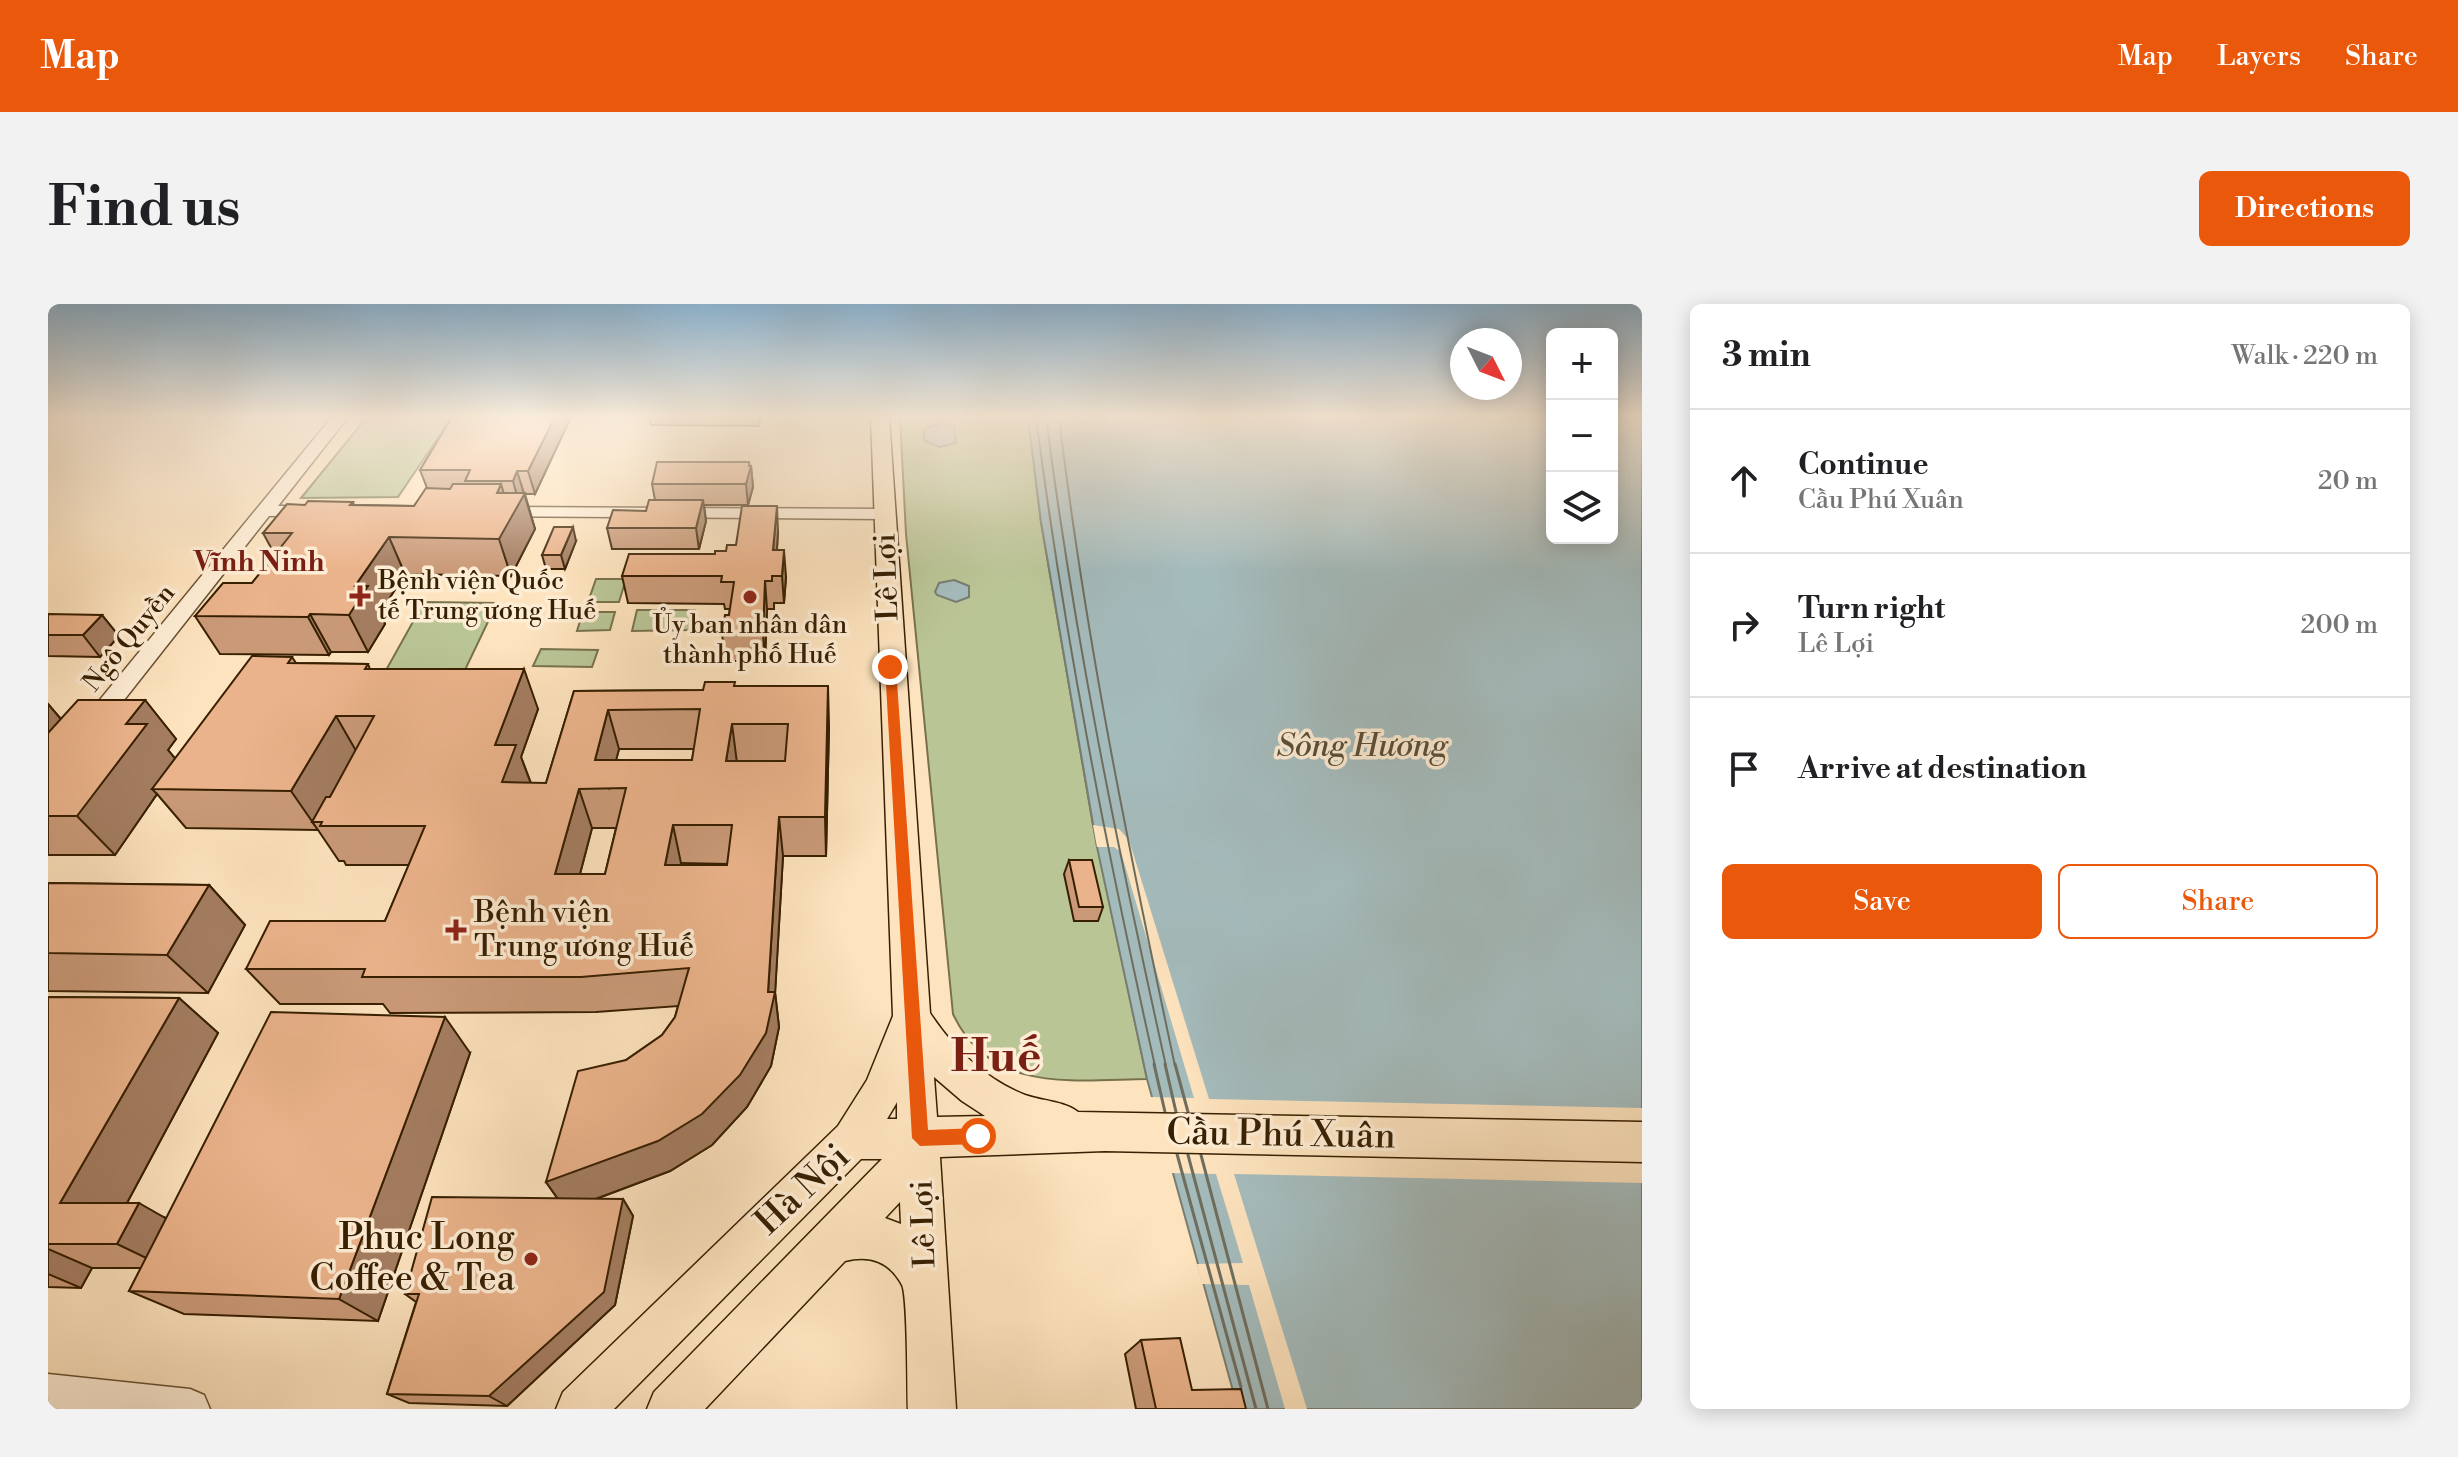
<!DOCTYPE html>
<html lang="en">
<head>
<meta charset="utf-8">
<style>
	body { margin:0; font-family:"Libre Bodoni",serif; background:#f2f2f2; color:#202124 }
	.controls { position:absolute; right:24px; top:24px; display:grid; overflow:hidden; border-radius:12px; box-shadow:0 4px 20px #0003 }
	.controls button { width:72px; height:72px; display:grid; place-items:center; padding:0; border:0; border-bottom:2px solid #e0e0e0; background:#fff; color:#202124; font:40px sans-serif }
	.compass { position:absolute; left:1402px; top:24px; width:72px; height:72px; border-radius:50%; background:#fff; box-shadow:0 4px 20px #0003; rotate:132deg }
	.stop { position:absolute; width:24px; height:24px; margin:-18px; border:6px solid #ea580c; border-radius:50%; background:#fff }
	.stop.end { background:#ea580c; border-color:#fff; box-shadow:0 2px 8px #0008 }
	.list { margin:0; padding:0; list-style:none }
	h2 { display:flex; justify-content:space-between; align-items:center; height:104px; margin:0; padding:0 32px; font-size:34px }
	h2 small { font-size:26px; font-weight:400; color:#757577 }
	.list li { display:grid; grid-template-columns:52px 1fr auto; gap:24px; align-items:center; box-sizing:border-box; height:144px; padding:0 32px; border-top:2px solid #e0e0e0 }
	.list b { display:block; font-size:30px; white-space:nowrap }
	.list p { margin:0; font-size:26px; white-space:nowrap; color:#757577 }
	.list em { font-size:26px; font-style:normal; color:#757577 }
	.actions { display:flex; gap:16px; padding:24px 32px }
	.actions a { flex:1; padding:18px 0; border:2px solid #ea580c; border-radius:12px; text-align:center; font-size:28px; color:#ea580c }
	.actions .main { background:#ea580c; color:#fff }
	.icon { flex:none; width:44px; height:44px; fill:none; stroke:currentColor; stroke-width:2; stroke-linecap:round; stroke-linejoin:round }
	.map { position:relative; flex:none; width:1594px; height:1105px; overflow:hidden; border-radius:12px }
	header { display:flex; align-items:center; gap:48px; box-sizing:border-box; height:112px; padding:0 40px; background:#ea580c; color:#fff }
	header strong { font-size:38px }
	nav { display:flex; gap:44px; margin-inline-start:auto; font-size:28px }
	.intro { display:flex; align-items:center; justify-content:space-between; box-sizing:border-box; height:192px; padding:0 48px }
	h1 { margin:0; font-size:56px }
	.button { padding:20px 36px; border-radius:12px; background:#ea580c; color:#fff; font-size:28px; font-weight:700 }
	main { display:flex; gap:48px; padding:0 48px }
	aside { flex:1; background:#fff; border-radius:12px; box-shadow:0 4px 20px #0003 }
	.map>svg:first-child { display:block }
	.green { fill:#bac596; stroke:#78724c; stroke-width:2 }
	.water { fill:#a4bbbc; stroke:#787d71; stroke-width:2 }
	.pier { fill:#fde3be }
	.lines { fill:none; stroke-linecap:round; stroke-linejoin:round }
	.shore-far1 { stroke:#6e6d5e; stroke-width:2 }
	.shore { stroke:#6e6d5e; stroke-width:3 }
	.minor-casing { stroke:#685030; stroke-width:3 }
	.major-casing { stroke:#371f01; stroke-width:3 }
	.minor { fill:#feedd5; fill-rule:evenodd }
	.major { fill:#fde3be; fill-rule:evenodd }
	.wall { fill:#ca9a78; stroke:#371f01; stroke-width:2; fill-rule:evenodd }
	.shaded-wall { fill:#a47d61; stroke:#371f01; stroke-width:2 }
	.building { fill:#ebb38b; stroke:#371f01; stroke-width:2; fill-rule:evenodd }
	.route { fill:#ea580c }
	.poi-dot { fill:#8f2418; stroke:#feedd5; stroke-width:3 }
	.labels { text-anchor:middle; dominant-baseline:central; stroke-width:7; stroke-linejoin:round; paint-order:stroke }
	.far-poi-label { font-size:26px; fill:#371f01; stroke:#feedd5; text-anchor:start }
	.far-street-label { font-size:26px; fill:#371f01; stroke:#feedd5 }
	.far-quarter-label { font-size:28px; font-weight:bold; fill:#7a1f14; stroke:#feedd5 }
	.street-label { font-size:30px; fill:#371f01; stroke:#feedd5 }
	.poi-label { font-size:30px; fill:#371f01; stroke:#feedd5; text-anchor:start }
	.water-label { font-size:32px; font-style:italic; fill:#584e39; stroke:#feedd5 }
	.near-street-label { font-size:36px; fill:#371f01; stroke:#feedd5 }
	.near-poi-label { font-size:36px; fill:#371f01; stroke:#feedd5; text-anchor:end }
	.town-label { font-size:46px; font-weight:bold; fill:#7a1f14; stroke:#feedd5 }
</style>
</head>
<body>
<header>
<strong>Map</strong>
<nav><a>Map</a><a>Layers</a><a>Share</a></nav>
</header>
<div class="intro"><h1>Find us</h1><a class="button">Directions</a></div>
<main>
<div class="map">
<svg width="1594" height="1105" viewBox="0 0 1594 1105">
	<rect width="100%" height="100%" fill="#fde3be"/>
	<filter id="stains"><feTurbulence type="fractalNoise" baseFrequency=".0025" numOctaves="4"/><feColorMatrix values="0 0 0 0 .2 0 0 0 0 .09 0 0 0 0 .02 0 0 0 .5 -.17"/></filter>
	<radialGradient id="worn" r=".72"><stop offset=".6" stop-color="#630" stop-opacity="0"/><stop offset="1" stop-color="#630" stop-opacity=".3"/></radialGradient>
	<g class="green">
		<path d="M319,113H404L350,193L253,194Z"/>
		<path d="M852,113H980L993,218L1045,521L1099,775C1026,776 942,790 905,710L858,230Z"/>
		<path d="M548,275H578L571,298H540Z"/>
		<path d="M376,298L449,299L416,368H337Z"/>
		<path d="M589,306H647L643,326L584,327Z"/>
		<path d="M535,308H567L562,326L529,327Z"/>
		<path d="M493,345L550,346L544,363L485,362Z"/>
	</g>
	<g class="water">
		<path d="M980,113H1504V234H1564V113H1594V1105H1190L1099,775L1049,543L993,218Z"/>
		<path d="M895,119L906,123L908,139L892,143L877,137L875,131L878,124Z"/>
		<path d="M906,276L921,282V293L908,298L889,291L887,288L891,279Z"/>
	</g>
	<path class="pier" d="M1045,521L1071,525L1081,536L1161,795L1594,804V879L1186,870L1259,1105H1237L1201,981L1154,980L1149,960L1195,959L1168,870L1122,869L1100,793L1146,794L1073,548L1066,543H1049Z"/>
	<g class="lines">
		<g class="shore-far1">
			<path d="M988,113C1016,332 1059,547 1107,762"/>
			<path d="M998,113C1026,332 1070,546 1118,762"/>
			<path d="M1011,113C1037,332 1081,547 1127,762"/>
		</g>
		<g class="shore">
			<path d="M1106,760L1117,808"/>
			<path d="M1117,760L1128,808"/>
			<path d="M1127,760L1140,808"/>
			<path d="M1129,850L1193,1083"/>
			<path d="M1140,851L1208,1105"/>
			<path d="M1153,851L1220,1105"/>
		</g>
		<g class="minor-casing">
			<g id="minor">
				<path d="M284,113H300L230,202H268L277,207L274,211L221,212L9,481L0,484V459Z"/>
				<path d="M447,203L836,205L845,210L836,215L441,212L438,208Z"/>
				<path d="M0,1070L142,1085L156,1091L162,1105H0Z"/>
			</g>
		</g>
		<g class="major-casing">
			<path id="major" d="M823,113H841L882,709C905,744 937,775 977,791C994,797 1016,797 1030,808L1594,818V858L1057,847L892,853L908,1105H860C859,1085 860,993 854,981C841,957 822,951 797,957L657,1105H599L606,1088L834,855H813L566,1105H508L515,1088L790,822L819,776L845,712ZM886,773L914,797L937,812L889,813ZM849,798V815H839L848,800ZM852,898L853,920L837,914Z"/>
		</g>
		<use href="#minor" class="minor"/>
		<use href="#major" class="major"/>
	</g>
	<g class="wall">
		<path d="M404,113H523L487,190H477L487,225L463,272L357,270L332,309L337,320L320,348H283L281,351L172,350L147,312L204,279L227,251L215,229L257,201L305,198L306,201L366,202L379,184L372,166Z"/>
		<path d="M601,113H713L711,122L603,121Z"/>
		<path d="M703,162L705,183L700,201H656L658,217L651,245H564L559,224L598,207L607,196L604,180Z"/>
		<path d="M730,228L729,246L738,273L736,299H726V305H719L717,357H677L674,329L681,311L682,305H677L676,300L580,299L574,272L667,250L678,247L688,241Z"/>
		<path d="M528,237L517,265H498L494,251Z"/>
		<path d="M0,310L71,332L52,353L0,352Z"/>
		<path d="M244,353L248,359L320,360L322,365L490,405L473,453L483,479H498L526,387L655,386L687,382L781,422L778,552H735L727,688L731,723L723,762L699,803L664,841L622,867L548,895H575L585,912L567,1001L459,1102L361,1099L339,1090L368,998L357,990L509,894L498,878L578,756L614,731L627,713L630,702L548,708L342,709L335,700H232L198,665L337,617L361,561H298L296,557H291L270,526L138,524L109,490L67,551H0V400L13,415L97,396L128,435L120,446L127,455ZM571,445H646L644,456H568ZM544,524H568L557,570H532ZM633,559L679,560V561H633Z"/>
		<path d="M1021,556L1055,603L1050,617H1026L1016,570Z"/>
		<path d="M0,579L161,581L197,621L160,689L0,687Z"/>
		<path d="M0,693L131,694L170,729L79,899L118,914L422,749L330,1017L136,1010L81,987L93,964H44L33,984L0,983Z"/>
		<path d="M1093,1036L1144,1086L1198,1105H1088L1077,1050Z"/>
	</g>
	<g class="shaded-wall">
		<path d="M507,113H523L487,190L480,167Z"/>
		<path d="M701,158L702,167L703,162L705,183L700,201L698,180Z"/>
		<path d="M469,167L487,225L463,272L451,235L449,189L453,180L463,213L471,199L465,177Z"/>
		<path d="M655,196L658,217L651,245L648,224Z"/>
		<path d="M729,202L730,228L727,273L725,246Z"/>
		<path d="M525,223L528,237L517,265L513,251Z"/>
		<path d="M341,233L357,270L332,309L337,320L320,348L301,311L307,282Z"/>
		<path d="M736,246L738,273L736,299L734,272Z"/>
		<path d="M717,277L719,305L717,357L715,329Z"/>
		<path d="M262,310L283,348L281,351L260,313Z"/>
		<path d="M54,311L71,332L52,353L35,331Z"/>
		<path d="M476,365L490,405L473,453L483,480L454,478L447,441Z"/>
		<path d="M780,382L781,422L778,552L777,513Z"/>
		<path d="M97,396L128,435L120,446L131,459L104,485L109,490L67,551L29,512L78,420Z"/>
		<path d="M0,400L16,419L0,437Z"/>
		<path d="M560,406L571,445L561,484L547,456Z"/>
		<path d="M288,412L311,452L264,518L270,526L243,487Z"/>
		<path d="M684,420L689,459L678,457Z"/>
		<path d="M531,485L544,524L522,608L507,570Z"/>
		<path d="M731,513L735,552L727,691V688L731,723L723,762L699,803L664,841L622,867L518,906L498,878L720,688Z"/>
		<path d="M625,521L633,559L626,599L617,561Z"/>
		<path d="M161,581L197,621L160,689L119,651Z"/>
		<path d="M131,694L170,729L65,925L12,899Z"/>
		<path d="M397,713L422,749L330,1017L291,995Z"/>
		<path d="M575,895L585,912L567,1001L459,1102L441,1092Z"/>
		<path d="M91,899L138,926L119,964L69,940Z"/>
		<path d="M0,945L44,964L33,984L0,970Z"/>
	</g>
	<g class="building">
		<path d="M404,113H507L480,167H469L465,177H417L422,166H372Z"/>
		<path d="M609,158H701V162H703L698,180H604Z"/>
		<path d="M405,180H453L449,189H477L451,235L341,233L307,282H320L301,311L262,310L260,313L147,312L175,279H204L244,229H215L239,200L257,201L260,197L305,198L302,201L366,202L378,184L402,185Z"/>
		<path d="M601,196H655L648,224H559L565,206L598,207Z"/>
		<path d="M694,202H729L725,246H736L734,272H724V277H717L715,329H674L677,311H681L686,278H673L674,272H574L581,250H667V247H678L679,241H688Z"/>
		<path d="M506,223H525L513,251H494Z"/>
		<path d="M0,310L54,311L35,331H0Z"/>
		<path d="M204,352L244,353L240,359L320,360L317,365H476L447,441H468L454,478L498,479L526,387L655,386L657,378H687L686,382H780L777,513H731L720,688H727L718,729L692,771L654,810L610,837L498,878L530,767L578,756L614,731L627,713L641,664L533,673H314L317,665H198L222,617H337L377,522H272L274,518H264L278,493H282L326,412H288L243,487L104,485ZM652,405L644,456H547L560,406ZM684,420H740L737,457H678ZM578,484L557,570H507L531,485ZM625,521H684L679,561H617Z"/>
		<path d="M30,396H97L78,420H99L29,512H0V429Z"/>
		<path d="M1021,556H1044L1055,603H1031Z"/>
		<path d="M0,579L161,581L119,651L0,649Z"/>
		<path d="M0,693L131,694L12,899H91L69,940H0Z"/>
		<path d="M223,708L397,713L291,995L81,987Z"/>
		<path d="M384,893L575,895L556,988L441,1092L339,1090L371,990H357Z"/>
		<path d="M1132,1034L1144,1086L1193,1085L1198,1105H1108L1093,1036Z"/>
	</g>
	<linearGradient id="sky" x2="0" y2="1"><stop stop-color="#8db7d6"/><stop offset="0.42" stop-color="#fef2e2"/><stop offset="1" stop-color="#fef2e2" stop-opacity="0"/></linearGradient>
	<rect width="1594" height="267" fill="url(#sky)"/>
	<path class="route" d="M842,360L848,363L880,826L930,824L939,832L930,840L872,842L864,834L837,363Z"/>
	<g class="poi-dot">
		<path d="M308 280h8v8h8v8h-8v8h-8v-8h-8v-8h8z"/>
		<circle cx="702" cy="293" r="8"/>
		<path d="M404 614h8v8h8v8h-8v8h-8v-8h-8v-8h8z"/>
		<circle cx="483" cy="955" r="8"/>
	</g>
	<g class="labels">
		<g class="far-poi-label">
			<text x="330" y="277">Bệnh viện Quốc<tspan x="330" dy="30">tế Trung ương Huế</tspan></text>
			<text x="702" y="321" text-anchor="middle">Ủy ban nhân dân<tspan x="702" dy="30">thành phố Huế</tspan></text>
		</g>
		<g class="far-street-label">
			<text transform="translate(81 334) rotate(-51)">Ngô Quyền</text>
		</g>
		<g class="far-quarter-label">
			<text x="211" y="258">Vĩnh Ninh</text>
		</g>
		<g class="street-label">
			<text transform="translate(839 273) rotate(-92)">Lê Lợi</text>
			<text transform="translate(876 920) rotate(-92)">Lê Lợi</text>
		</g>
		<g class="poi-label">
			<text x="426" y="609">Bệnh viện<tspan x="426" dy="34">Trung ương Huế</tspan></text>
		</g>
		<g class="water-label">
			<text x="1314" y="442">Sông Hương</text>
		</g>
		<g class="near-street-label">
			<text transform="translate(1233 831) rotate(1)">Cầu Phú Xuân</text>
			<text transform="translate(755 886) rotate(-43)">Hà Nội</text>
		</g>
		<g class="near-poi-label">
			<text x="467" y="934">Phuc Long<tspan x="467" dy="41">Coffee &amp; Tea</tspan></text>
		</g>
		<g class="town-label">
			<text x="948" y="753">Huế</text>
		</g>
	</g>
	<rect width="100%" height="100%" filter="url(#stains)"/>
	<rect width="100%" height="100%" fill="url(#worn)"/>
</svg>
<div class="controls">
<button>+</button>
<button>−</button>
<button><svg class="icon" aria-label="layers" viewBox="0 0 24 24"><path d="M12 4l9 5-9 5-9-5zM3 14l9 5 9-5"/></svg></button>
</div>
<svg class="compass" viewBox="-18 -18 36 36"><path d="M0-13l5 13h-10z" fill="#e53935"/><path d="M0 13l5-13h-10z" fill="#757577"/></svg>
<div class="stop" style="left:930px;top:832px"></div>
<div class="stop end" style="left:842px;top:363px"></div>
</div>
<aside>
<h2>3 min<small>Walk · 220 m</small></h2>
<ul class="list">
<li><svg class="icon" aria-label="ahead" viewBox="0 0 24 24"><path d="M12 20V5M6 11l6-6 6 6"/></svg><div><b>Continue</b><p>Cầu Phú Xuân</p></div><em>20 m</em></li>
<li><svg class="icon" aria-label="right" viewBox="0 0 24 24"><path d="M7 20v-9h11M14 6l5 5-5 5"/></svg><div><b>Turn right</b><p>Lê Lợi</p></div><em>200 m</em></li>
<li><svg class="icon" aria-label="arrive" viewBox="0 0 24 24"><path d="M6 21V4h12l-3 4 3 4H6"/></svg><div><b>Arrive at destination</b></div></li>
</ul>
<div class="actions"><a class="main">Save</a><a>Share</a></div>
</aside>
</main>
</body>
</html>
